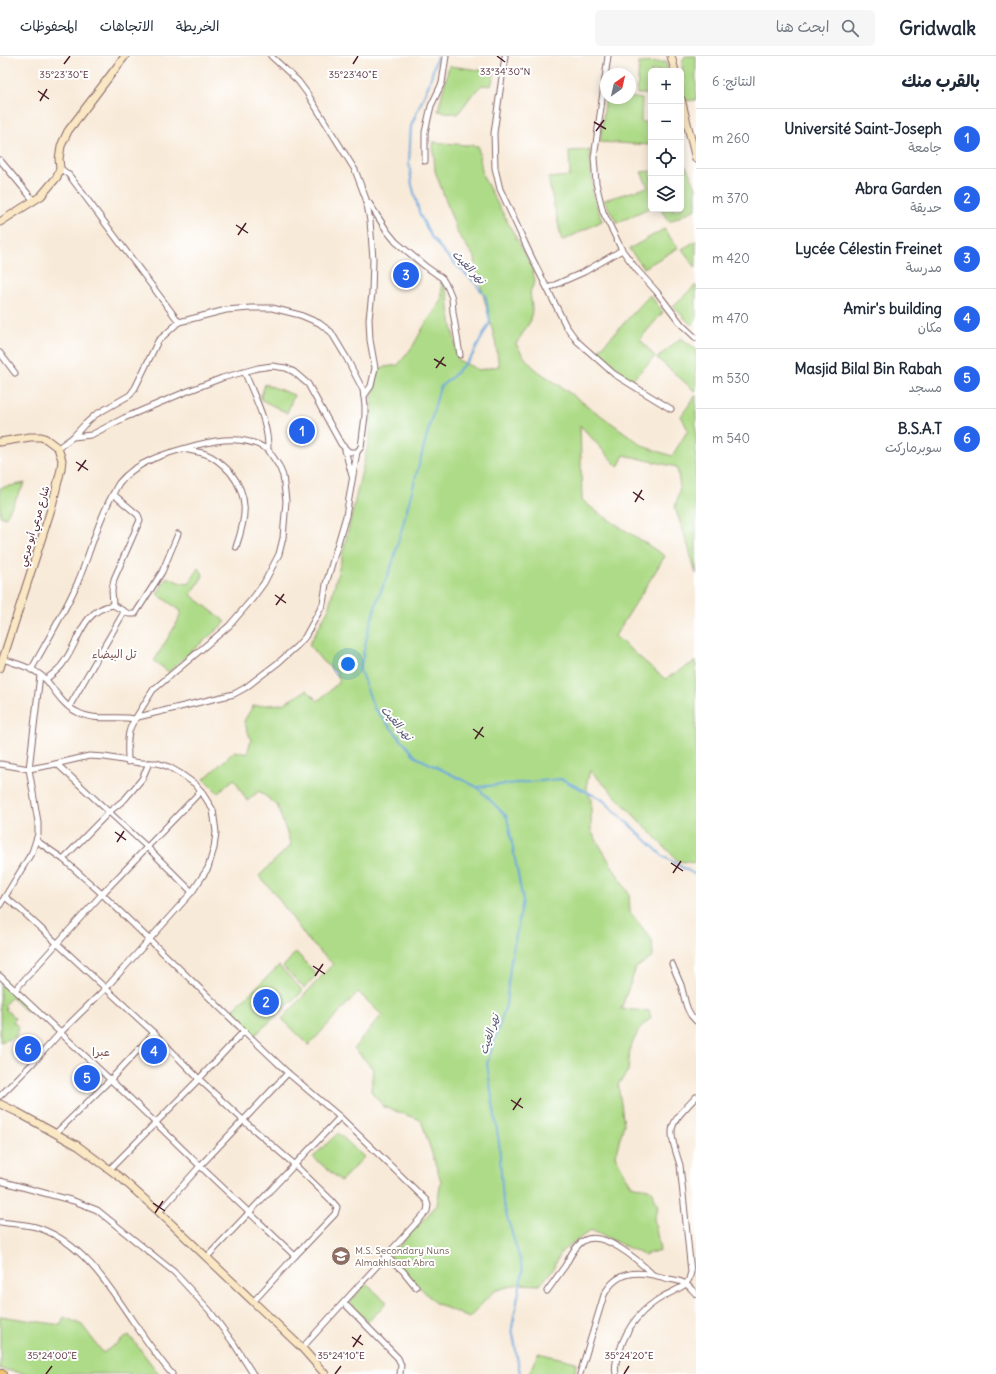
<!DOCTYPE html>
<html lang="ar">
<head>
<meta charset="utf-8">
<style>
	body { margin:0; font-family:Delius,"Playpen Sans Arabic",sans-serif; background:#f6f6f7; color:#1f2937; direction:rtl }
	.controls { position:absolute; right:12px; top:12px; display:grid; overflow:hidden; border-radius:6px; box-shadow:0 2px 10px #0003 }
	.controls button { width:36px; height:36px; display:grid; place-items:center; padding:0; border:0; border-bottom:1px solid #e0e1e3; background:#fff; color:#1f2937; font:20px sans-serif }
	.compass { position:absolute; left:600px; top:12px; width:36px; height:36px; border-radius:50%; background:#fff; box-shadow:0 2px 10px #0003; rotate:34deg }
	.you { position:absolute; left:348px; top:608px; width:14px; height:14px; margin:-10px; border:3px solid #fff; border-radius:50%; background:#1a73e8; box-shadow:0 0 0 6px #1a73e833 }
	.badge { display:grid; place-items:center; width:26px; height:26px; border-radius:50%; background:#2563eb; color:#fff; font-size:13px; font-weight:700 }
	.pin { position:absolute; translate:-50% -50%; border:2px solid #fff; box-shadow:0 1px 4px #0006 }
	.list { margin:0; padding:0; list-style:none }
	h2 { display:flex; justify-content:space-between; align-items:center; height:52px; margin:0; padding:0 16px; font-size:17px }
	h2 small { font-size:13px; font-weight:400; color:#747a83 }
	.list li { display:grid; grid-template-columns:26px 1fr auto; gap:12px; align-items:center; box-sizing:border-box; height:60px; padding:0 16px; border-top:1px solid #e0e1e3 }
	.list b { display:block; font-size:15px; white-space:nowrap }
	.list p { margin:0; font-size:13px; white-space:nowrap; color:#747a83 }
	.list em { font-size:13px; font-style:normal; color:#747a83 }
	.icon { flex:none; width:22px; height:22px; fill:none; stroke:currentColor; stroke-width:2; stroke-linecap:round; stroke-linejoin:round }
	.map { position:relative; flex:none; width:696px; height:1318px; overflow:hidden; direction:ltr }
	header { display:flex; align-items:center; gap:24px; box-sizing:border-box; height:56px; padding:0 20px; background:#fff; border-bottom:1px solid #e0e1e3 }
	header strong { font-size:19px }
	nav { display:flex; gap:22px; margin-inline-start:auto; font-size:14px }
	.search { width:280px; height:36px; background:#f6f6f7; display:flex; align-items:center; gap:10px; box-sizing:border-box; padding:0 14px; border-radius:6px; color:#747a83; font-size:15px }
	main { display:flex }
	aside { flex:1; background:#fff }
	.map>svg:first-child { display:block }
	.green { fill:#aedb87; stroke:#7c7d59 }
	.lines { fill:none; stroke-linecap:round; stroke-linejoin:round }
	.stream { stroke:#6da8dd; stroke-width:2 }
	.street-casing { stroke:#876668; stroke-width:7 }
	.secondary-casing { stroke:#876668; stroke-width:9 }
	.primary-casing { stroke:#876668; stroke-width:10 }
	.street { stroke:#fff; stroke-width:5 }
	.secondary { stroke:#fae7c3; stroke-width:7 }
	.primary { stroke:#f3c26a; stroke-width:8 }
	.ticks { fill:none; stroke:#4a1f2b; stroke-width:1.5 }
	.labels { text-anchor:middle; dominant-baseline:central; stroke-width:4; stroke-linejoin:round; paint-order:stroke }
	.street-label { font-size:10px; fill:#4a1f2b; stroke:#fff }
	.education-label { font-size:10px; fill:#785e54; stroke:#fff; text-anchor:start }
	.water-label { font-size:11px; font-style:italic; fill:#585672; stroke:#fff }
	.neighbourhood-label { font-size:11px; fill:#7c544f; stroke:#fff }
	.quarter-label { font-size:12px; fill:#7c544f; stroke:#fff }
	.ticks-label { font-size:10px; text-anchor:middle; fill:#4a1f2b; stroke:#fff; stroke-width:4; stroke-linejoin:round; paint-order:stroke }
</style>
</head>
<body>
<header>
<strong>Gridwalk</strong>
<div class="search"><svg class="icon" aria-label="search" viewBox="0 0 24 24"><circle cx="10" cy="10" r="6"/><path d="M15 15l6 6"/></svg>ابحث هنا</div>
<nav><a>الخريطة</a><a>الاتجاهات</a><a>المحفوظات</a></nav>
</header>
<main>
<aside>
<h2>بالقرب منك<small>النتائج: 6</small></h2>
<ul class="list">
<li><span class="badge">1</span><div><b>Université Saint-Joseph</b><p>جامعة</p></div><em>260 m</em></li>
<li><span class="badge">2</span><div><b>Abra Garden</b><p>حديقة</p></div><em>370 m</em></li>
<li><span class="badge">3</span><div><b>Lycée Célestin Freinet</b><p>مدرسة</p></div><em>420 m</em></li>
<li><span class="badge">4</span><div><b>Amir's building</b><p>مكان</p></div><em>470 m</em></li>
<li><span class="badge">5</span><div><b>Masjid Bilal Bin Rabah</b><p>مسجد</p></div><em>530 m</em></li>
<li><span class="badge">6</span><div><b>B.S.A.T</b><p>سوبرماركت</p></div><em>540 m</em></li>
</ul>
</aside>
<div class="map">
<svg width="696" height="1318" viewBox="0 0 696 1318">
	<rect width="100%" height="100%" fill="#fff"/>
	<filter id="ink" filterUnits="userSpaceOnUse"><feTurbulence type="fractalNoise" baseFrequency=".025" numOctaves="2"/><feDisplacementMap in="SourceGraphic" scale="8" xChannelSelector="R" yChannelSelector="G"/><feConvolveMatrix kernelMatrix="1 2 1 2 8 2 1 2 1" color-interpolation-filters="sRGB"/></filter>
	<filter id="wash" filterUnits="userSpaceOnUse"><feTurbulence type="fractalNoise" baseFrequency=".012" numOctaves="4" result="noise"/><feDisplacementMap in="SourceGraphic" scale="16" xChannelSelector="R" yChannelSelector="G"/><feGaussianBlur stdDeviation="0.9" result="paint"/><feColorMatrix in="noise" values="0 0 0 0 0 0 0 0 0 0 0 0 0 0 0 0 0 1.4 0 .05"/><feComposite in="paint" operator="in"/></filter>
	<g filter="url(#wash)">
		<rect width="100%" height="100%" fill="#f8ead8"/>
		<g class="green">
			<path d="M685,0H696V44L685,45L682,7Z"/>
			<path d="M666,6L668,15H651V38H637L639,7Z"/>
			<path d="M449,10L495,16L491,30L482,29L471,40L458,58L438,55Z"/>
			<path d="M606,37V42H630V41L642,43L641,66H651V89L600,86Z"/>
			<path d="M433,86L478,90L483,121L532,211L535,225L530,236L532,252L531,264L516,288C526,305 532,312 550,323L645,391L672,400L688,374L681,360L696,339V518L687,486L675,452L680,431L677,411L624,399L618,411L580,369L582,444L597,456L665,500L615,580L665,623L696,605V807L678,805L590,714L586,731L591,744V775L629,838L630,856L652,884L653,901L636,912L621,953L649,955L651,962L640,972L630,992L628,1015L618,1029L624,1068L615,1100L631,1129L652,1134L658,1151L654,1163L660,1194L644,1199L591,1174L562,1195L552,1214L540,1229L518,1228L494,1235L469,1262L435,1247L390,1200L437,1149L441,1125L421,1064L384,1051L371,1035L373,1013L354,992L382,959L358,936L309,989L282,963L333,908L308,884L275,838L259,820L291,789L277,749L259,735L247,745L234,723L218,737L204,723L235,695L247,698L251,684L244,665L253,650L283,648L307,634L318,645L340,625L336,616L323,606L309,589L328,554L341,505L370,380L372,342L378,312L398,309L413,290L424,270L442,244L441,224L448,239L449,253L458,304L479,314L499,310L495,284L477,215L475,202L458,178L435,115Z"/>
			<path d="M590,94L593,139L602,165L562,185L548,122L570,120L569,95Z"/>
			<path d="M686,110L696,131V153L669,166L661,153H681V111Z"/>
			<path d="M651,115V151L617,167L604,144L648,131L641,116Z"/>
			<path d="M664,173L678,192L644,212L629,193Z"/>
			<path d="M696,185V212L682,193Z"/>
			<path d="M696,229V264L691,269L673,250Z"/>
			<path d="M650,239L663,256L640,283L655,301L631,325L599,294Z"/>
			<path d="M681,282L696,293V336L657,302Z"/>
			<path d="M265,328L294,339L287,357L260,343Z"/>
			<path d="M25,427L5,462L0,460V432Z"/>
			<path d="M198,512L202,516L203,520L191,539L226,566L186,600L169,616L154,605L178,565L181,555L157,538L167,521L181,527L189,528Z"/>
			<path d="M296,896L317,919L304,932L283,911Z"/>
			<path d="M279,910L303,935L253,981L229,957Z"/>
			<path d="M0,926L29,951L26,955L11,942L4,949L6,952L5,953L15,962L13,966L19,971L15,981L0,986Z"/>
			<path d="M338,1077L364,1101L341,1125L313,1101Z"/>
			<path d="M366,1228L387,1246L368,1266L350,1246Z"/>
			<path d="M0,1260L61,1269L64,1261L82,1269L103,1297L129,1279L159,1318H28L0,1313Z"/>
			<path d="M538,1297L576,1306L575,1318H530V1315Z"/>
		</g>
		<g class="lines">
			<g class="stream">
				<path d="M437,0L429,28L411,70L409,107L412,129L420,159L432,182L449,202L475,227L486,241L490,266L472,300L453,320L440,331L392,509L378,542L368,575L360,614L374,652L416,701L477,731L507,761L523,845L511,903L506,949L487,1008L499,1087L503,1147L523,1214L512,1272L520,1318"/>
				<path d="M477,731L561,723L603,744L664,801L696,819"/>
			</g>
		</g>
	</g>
	<g filter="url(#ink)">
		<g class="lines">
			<g class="street-casing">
				<g id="street">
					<path d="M271,0L298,25L307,37L355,114L366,143L370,165L373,203L372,237L369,263L370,284L375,312L371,330L364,340"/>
					<path d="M505,0L494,77L495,112L500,133L530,198L566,270L577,285L614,318L671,353"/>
					<path d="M608,0L594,102L596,127L603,156L622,194L637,214L656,235L682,269L696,282"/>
					<path d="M0,104L34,145"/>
					<path d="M425,105V76L431,50L442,27L446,0"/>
					<path d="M60,112L69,119L179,266"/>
					<path d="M369,147L387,175L396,186L425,210L442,222L448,232L452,242L453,256L460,299"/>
					<path d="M548,232L584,216L622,194"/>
					<path d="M0,297L15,317"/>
					<path d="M245,317C254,340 268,365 268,391"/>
					<path d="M58,392L73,381L84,369L95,359L130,339L135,332L158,285L179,266L226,254L251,252H272L300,259L319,267L331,276L346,301L363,334L365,349V360L361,391L357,396H349L341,388L308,328L294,316L286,312L272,310L258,312L222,322L183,337L124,362L91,379L73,381"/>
					<path d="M184,393C192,395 201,396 208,399C216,402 224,410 230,416C250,441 246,462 236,491"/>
					<path d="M345,394L352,420"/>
					<path d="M113,549L112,534L114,523L140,464L138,459L113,438"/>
					<path d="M3,603C17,608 35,612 45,623C48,625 49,628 51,630C58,640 66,651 77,656C95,666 116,659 135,663L153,634L229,570L253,542L264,527L279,498L283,482L286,445L283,420L279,410L269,395"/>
					<path d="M31,614C47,585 64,557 77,528C90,498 97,466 113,438C115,434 117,430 119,427C137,404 171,396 197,389C220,383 244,380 265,392"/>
					<path d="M46,623C53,618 60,613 64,606C80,584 81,555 113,549L129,558H135L162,516L178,478"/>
					<path d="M69,651L124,556"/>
					<path d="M128,706C128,691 125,671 138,661L234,638L245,632L279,606L297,590L305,581L316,561L323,548L326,528L346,460L357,396"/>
					<path d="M0,708L29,713L51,709L89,700L105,701L140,707H157L169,711L181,718L195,728L201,735L213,754L216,776L214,792L208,812L192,836L105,933L60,977L33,1007L0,1040"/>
					<path d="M57,708L147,791L192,836"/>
					<path d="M37,785L63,803L102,838L244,975L288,1017L340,1061L426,1144L428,1149L427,1155L302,1292"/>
					<path d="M63,803L109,756L125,743L142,723L149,707"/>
					<path d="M5,841L21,854L154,977L199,1023L244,1065L294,1108L332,1145L337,1151L335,1158L295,1200"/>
					<path d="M0,849L32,796L38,778V766L29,713L40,619"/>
					<path d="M672,908C675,915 678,922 681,929C685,942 685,955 696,965"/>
					<path d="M0,920L132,1044L200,1110L295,1200L253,1246"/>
					<path d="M15,934L102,838L201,735"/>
					<path d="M56,1077L110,1024L154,977"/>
					<path d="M110,1113L199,1023L244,975"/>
					<path d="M0,1125L74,1145L97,1154L174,1216L209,1254L234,1288L253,1318"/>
					<path d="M159,1156L200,1110L288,1017"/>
					<path d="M0,1166C13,1168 27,1168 39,1172C82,1187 108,1228 132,1264C145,1282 157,1301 172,1318"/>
					<path d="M386,1200L403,1215L416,1231"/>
					<path d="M207,1201L340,1061"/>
					<path d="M547,1235C553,1227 559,1218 565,1210C570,1201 574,1191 583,1185C603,1173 639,1205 652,1218"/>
					<path d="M344,1247L398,1302L401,1309L400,1318"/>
					<path d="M580,1318L604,1239C618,1211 643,1215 669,1223C675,1224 683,1225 687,1229C690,1231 693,1235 696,1238"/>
					<path d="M616,1318C614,1310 617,1301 620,1294C627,1270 643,1252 664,1240C672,1236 679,1233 686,1228L689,1223L691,1216L680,1109C667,1069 668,1071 696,1041"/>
				</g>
			</g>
			<g class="secondary-casing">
				<g id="secondary">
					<path d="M671,0L675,15"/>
					<path d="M681,43L696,103"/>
					<path d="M0,166L41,140L57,121L60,112L59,103L61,90L68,75L125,0"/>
					<path d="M0,386L30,381H41L46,383L58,392L62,404L61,413L52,450L0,612"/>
					<path d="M0,1048L17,1056L78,1090L121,1122L159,1156L302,1292L325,1318"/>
				</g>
			</g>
			<g class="primary-casing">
				<path id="primary" d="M0,1318H2"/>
			</g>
			<use href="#street" class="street"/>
			<use href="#secondary" class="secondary"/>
			<use href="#primary" class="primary"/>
		</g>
	</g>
	<path class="ticks" d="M497,0L505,6M64,8L70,0M353,8L358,0M38,35L49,43M40,45L47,33M594,66L606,73M596,75L604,64M236,169L248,177M238,179L246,167M434,303L446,310M436,312L444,301M76,406L88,414M78,415L86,404M633,436L644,444M635,446L642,434M275,539L286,547M276,549L284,538M473,673L484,681M475,683L483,671M115,776L126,784M117,786L124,775M671,807L683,815M673,817L681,805M313,910L325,918M315,920L323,908M511,1044L523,1052M513,1054L521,1042M153,1147L165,1155M155,1157L163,1145M352,1281L363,1289M353,1291L361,1279M46,1318L52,1310M335,1318L341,1310M624,1318L629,1310"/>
	<defs>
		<g id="school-disc" transform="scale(1)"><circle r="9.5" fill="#8d6e63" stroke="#fff"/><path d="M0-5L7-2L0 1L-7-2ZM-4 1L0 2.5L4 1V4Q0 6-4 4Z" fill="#fff"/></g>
	</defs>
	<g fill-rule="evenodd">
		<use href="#school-disc" x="341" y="1200"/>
	</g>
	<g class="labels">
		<g class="street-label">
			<text transform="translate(34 470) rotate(-73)">شارع مرعي أبو مرعي</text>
		</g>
		<g class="education-label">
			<text x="355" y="1194">M.S. Secondary Nuns<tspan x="355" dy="12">Almakhlsaat Abra</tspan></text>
		</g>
		<g class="water-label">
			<text transform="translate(469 211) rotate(46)">نهر الغيث</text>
			<text transform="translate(397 667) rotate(49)">نهر الغيث</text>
			<text transform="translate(489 978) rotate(-72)">نهر الغيث</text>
		</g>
		<g class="neighbourhood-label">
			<text x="114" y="598">تل البيضاء</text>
		</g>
		<g class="quarter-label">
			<text x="101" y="995">عبرا</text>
		</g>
	</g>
	<g class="ticks-label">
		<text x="505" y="19">33°34'30"N</text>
		<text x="64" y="22">35°23'30"E</text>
		<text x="353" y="22">35°23'40"E</text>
		<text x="52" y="1303">35°24'00"E</text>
		<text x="341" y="1303">35°24'10"E</text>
		<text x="629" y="1303">35°24'20"E</text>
	</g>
</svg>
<div class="controls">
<button>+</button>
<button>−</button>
<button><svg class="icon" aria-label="locate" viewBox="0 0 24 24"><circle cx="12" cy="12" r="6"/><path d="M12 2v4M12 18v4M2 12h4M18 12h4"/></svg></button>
<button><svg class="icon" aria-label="layers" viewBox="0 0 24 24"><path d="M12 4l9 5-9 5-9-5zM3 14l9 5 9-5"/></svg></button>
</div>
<svg class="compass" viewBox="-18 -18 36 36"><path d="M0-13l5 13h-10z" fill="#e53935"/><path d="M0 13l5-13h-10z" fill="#747a83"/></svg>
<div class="you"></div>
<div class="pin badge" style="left:302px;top:375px">1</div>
<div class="pin badge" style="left:266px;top:946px">2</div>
<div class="pin badge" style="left:406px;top:219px">3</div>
<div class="pin badge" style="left:154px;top:995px">4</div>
<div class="pin badge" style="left:87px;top:1022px">5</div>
<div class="pin badge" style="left:28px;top:993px">6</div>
</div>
</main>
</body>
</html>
